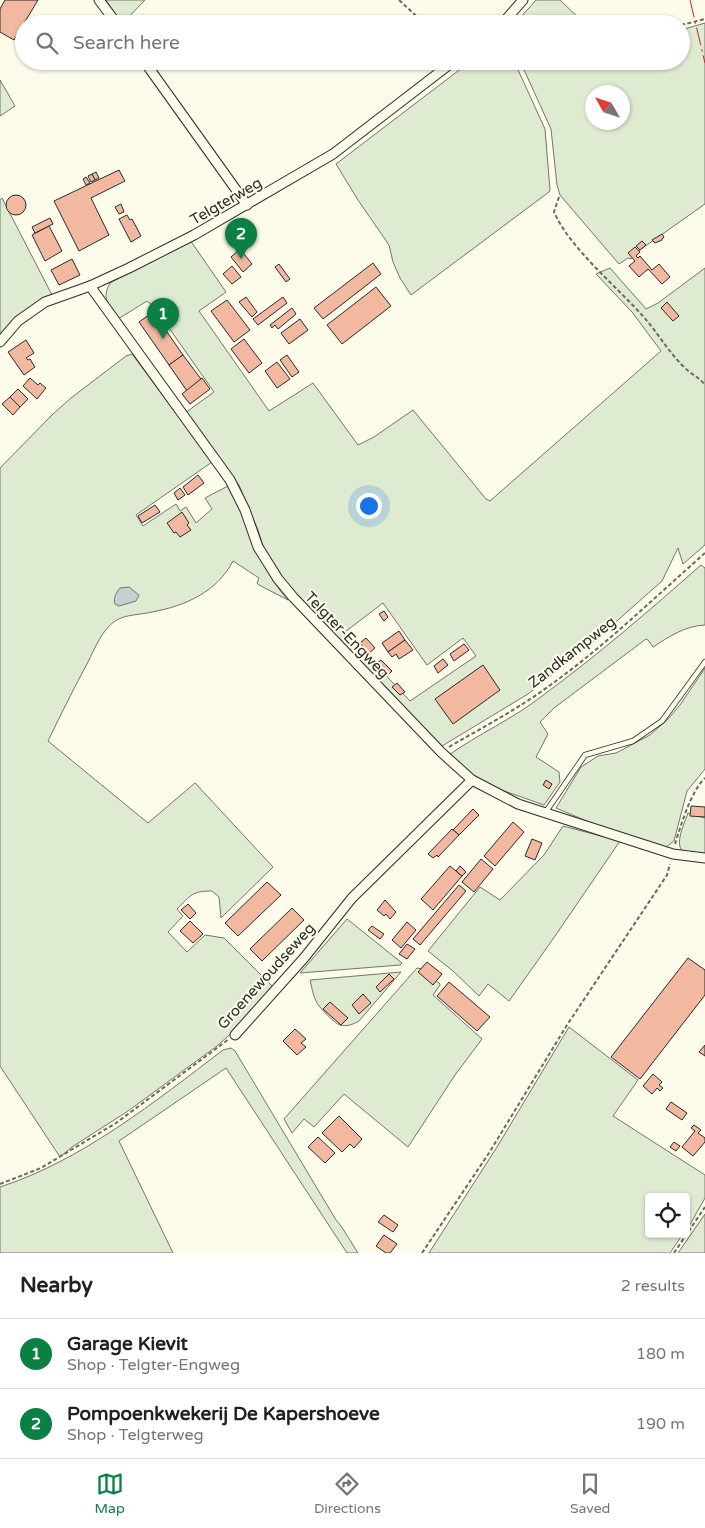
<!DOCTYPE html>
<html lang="en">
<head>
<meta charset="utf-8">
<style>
	body { margin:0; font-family:"Varela Round",sans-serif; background:#f2f2f2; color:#202124 }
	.controls { position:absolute; right:15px; bottom:15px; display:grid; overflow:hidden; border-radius:5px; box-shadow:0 1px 4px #0004 }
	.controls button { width:45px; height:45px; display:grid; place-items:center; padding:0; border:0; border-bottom:1px solid #e0e0e0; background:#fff; color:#202124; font:25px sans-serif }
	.compass { position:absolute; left:585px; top:85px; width:45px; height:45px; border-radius:50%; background:#fff; box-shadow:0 1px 4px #0004; rotate:309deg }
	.you { position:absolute; left:368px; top:505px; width:18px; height:18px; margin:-12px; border:4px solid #fff; border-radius:50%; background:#1a73e8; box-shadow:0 0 0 8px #1a73e833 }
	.badge { display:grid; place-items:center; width:32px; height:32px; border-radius:50%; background:#0b8043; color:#fff; font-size:16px; font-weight:700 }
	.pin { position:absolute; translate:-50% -41px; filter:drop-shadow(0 1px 2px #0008) }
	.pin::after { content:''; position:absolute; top:26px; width:18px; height:15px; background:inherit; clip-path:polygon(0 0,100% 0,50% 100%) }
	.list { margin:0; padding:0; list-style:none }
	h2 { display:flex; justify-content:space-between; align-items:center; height:65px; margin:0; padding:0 20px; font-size:21px }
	h2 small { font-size:16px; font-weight:400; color:#757577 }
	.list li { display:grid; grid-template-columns:32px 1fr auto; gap:15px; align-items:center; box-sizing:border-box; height:70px; padding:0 20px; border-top:1px solid #e0e0e0 }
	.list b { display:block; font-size:19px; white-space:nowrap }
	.list p { margin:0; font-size:16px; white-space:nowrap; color:#757577 }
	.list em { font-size:16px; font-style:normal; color:#757577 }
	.icon { flex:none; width:28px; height:28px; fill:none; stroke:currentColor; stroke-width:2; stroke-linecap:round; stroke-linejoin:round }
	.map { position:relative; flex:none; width:705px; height:1253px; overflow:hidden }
	.search { position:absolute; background:#fff; box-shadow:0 1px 4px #0004; left:15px; right:15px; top:15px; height:55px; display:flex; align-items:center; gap:12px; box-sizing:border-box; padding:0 18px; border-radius:28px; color:#757577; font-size:19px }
	.sheet { height:205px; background:#fff }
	nav { display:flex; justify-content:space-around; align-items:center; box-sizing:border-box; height:70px; border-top:1px solid #e0e0e0; background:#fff; font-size:14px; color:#757577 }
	nav a { display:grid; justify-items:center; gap:2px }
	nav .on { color:#0b8043 }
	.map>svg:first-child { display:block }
	.green { fill:#deebd1; stroke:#74746e; fill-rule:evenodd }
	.water { fill:#c7d0d0; stroke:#74746e }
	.building { fill:#f2b8a0; stroke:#2b2b2b }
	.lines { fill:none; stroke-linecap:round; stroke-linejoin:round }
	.lane-casing { stroke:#2b2b2b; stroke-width:6 }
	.street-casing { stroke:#2b2b2b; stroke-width:11 }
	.path { stroke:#6a6964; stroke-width:2; stroke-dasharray:4 2.5; stroke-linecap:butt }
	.lane { stroke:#fdfbea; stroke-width:4.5 }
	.street { stroke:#fdfbea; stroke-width:9 }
	.power { stroke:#c62828; stroke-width:1; stroke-dasharray:18 4 2.5 4; stroke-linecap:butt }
	.labels { text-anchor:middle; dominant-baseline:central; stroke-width:4; stroke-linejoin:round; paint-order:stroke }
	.street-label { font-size:15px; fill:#2b2b2b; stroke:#fdfbea }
</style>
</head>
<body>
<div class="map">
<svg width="705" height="1253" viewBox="0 0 705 1253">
	<rect width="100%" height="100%" fill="#fdfbea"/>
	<g class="green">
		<path d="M106,0H145L122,24Z"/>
		<path d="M536,0H560L585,24H514L530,7Z"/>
		<path d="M705,23V204L637,252L631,259L628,258L619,264L560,195L557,185L551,129L520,61H681V30ZM592,92H622V122H592Z"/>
		<path d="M471,61H514L545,129L550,190L549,192L411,295L400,278L393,262L389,245L358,200L336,164Z"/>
		<path d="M0,80L15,106L0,116Z"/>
		<path d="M2,198L52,295C27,307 18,316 0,336V200Z"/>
		<path d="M190,240L226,292L199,311L269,411L313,383L358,445L374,437L413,410L486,499L490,501L661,351L632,312L596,274L610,268L646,309L658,303L705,268V545L683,564L678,548L662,581L592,643L528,694L442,746L434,741L285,582L264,549L258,530L239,485L185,413L214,392L155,308L147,301L118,319C109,305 101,299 110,283ZM383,603L427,665L463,638L476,656L410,701L345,632Z"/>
		<path d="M132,354L212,462L136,515L143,526L176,504L180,511L186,507L196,523L212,509L205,498L228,486C232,495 238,504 242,514C255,544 265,575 288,600L259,585L257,583L259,578L233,561C217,592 185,606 152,612C140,615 126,614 115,621C102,630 95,648 88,662C74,688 61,714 48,741L148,823L195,783L273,867L221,918L219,897L212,891C192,891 191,895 177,909L183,916L168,932L187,952L205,935L224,938L274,988L236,1029L217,1046L128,1111L72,1147L60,1157L0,1066V468L53,414L71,398L126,356Z"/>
		<path d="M701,565L705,568V625C685,626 670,636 653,647L648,640L646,639L554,708L540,722L548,734L536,757L559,772L560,782L544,805L496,788L465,770L449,755C478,734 513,719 542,696C598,655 650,610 701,565Z"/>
		<path d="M705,668V769L687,791L674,841L666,847L596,825L556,808L581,767L598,756L616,753L650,735L668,719L680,705Z"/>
		<path d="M688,813L705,818V854C699,853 690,854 684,852C673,846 685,822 688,813Z"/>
		<path d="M563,826L620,841L553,939L509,1001L488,984L479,996L453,971L428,951L480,887L500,900L544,855Z"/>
		<path d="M347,919L402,963L400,965L300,973Z"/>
		<path d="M417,968L422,969L440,984V985L433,995L482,1039L455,1075L408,1147L344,1094L314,1127L304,1119L292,1133L284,1119Z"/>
		<path d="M401,972L359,1021C354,1024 347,1027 340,1025C334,1023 321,1009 317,1003C313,996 312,988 310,980Z"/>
		<path d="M569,1027L638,1080L613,1116L705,1175V1198L688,1228L686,1230V1197H649V1234H683L670,1253H429L497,1147Z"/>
		<path d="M231,1048L235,1051L336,1220L341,1226L358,1253H347L226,1068L119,1141L173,1253H0V1187C81,1161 156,1101 223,1050Z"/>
		<path d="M705,1214V1253H678Z"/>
	</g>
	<path class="water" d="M129,587L139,595L136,601L119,606L115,604C113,598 116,593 120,588Z"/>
	<g class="building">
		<path d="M5,0H38L14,40L0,32V9Z"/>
		<path d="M119,170L125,181L91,198L109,235L79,251L54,201Z"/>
		<path d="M96,172L99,178L95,180L92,174Z"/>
		<path d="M92,174L95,180L91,182L88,176Z"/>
		<path d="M86,177L90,183L86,185L83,179Z"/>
		<circle cx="16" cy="205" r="10"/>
		<path d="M121,204L124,212L119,214L115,207Z"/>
		<path d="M127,215L130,220L132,219L141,236L131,242L119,219Z"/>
		<path d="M50,218L53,224L35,233L32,227Z"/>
		<path d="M49,226L62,251L45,261L32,235Z"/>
		<path d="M662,234L664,237L662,239V240L655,243L652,240Z"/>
		<path d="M642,241L646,245L640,250L636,246Z"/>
		<path d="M635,247L640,252L636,256L638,258L640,256L652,270L659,264L670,277L662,284L648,269L639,277L629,266L635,261L628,253Z"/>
		<path d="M240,249L252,264L243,272L231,257Z"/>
		<path d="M72,259L80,275L59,285L51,270Z"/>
		<path d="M373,263L381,274L323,319L314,308Z"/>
		<path d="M279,264L290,279L286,282L275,267Z"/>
		<path d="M232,266L241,277L232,284L223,274Z"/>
		<path d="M376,287L391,306L342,344L327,325Z"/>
		<path d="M246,297L257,312L252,317L239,302Z"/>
		<path d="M283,297L287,303L258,325L253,319Z"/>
		<path d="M227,300L250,330L234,342L211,311Z"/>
		<path d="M667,302L679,316L673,321L661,308Z"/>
		<path d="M292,308L296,314L278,329L275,325L272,328L270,325Z"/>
		<path d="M153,312L183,355L169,365L139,322Z"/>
		<path d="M300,319L308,330L289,344L281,333Z"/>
		<path d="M244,339L262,363L249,373L231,349Z"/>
		<path d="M26,340L34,353L26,358L28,360L30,359L35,367L24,375L8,352Z"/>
		<path d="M183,355L201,379L187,391L169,365Z"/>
		<path d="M287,355L299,372L292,377L280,360Z"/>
		<path d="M277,362L290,379L277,388L265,371Z"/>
		<path d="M30,378L38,385L40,383L46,388L37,399L23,386Z"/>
		<path d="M202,378L210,389L190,404L182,394Z"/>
		<path d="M18,389L28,399L20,407L10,397Z"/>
		<path d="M10,397L20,407L13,415L2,404Z"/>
		<path d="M198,475L204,483L188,495L183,487Z"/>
		<path d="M180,488L185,495L178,500L174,493Z"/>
		<path d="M155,505L160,512L142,523L138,516Z"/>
		<path d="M182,512L189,523L187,525L191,530L180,537L176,532L174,533L167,523Z"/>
		<path d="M384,611L388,617L384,621L379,614Z"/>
		<path d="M399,631L405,640L388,652L382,643Z"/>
		<path d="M366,638L375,648L368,654L360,643Z"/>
		<path d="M405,640L413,650L399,659L396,654L392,657L388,652Z"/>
		<path d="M464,644L469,650L454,661L450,654Z"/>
		<path d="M443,659L448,665L438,673L434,666Z"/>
		<path d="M381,660L392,671L386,677L374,665Z"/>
		<path d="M483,665L500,690L453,724L435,699Z"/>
		<path d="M397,683L405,692L400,695L392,687Z"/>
		<path d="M546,780L552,784L549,789L543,785Z"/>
		<path d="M691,806L705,807V817L690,816Z"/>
		<path d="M473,809L479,815L459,835L453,830Z"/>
		<path d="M513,822L524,832L495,866L484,856Z"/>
		<path d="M452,829L459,835L438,857L437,855L433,858L428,854Z"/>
		<path d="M532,839L542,843L535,860L525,856Z"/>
		<path d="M481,859L493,869L474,892L462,882Z"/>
		<path d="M450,866L462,876L433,910L421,899Z"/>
		<path d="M460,866L466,872L462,876L456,871Z"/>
		<path d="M267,882L281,895L238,936L225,923Z"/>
		<path d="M459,885L466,891L420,945L413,939Z"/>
		<path d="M385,900L396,912L390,919L386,914L384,916L377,910Z"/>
		<path d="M188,904L196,913L190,919L181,910Z"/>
		<path d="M292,908L304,920L262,961L250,949Z"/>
		<path d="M190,921L203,934L193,943L180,931Z"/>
		<path d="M407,922L416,930L401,948L392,940Z"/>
		<path d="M372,926L384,934L380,939L368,930Z"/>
		<path d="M407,944L415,949L407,959L399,954Z"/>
		<path d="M688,958L705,970V995L640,1079L611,1057Z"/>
		<path d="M427,962L442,974L433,985L418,972Z"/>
		<path d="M389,974L394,979L380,992L376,987Z"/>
		<path d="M449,982L490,1017L477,1031L437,996Z"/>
		<path d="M363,994L371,1003L359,1014L352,1005Z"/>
		<path d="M330,1002L348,1018L341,1025L323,1009Z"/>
		<path d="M295,1029L306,1039L301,1043L306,1047L297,1055L283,1041Z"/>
		<path d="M705,1045V1056L699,1052Z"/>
		<path d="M653,1074L662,1082L659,1085L663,1088L660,1091L657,1088L652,1094L643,1086Z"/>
		<path d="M671,1102L687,1113L682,1120L666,1109Z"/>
		<path d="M339,1116L362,1139L354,1148L350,1144L342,1152L322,1133Z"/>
		<path d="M694,1125L701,1130L698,1133L705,1138V1142L693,1156L682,1147L695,1131L691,1128Z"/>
		<path d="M318,1137L335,1153L325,1163L308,1147Z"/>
		<path d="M674,1142L680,1146L676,1151L670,1147Z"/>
		<path d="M384,1215L398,1225L393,1232L378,1222Z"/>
		<path d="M384,1235L397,1244L390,1253H386L376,1246Z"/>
	</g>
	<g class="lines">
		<g class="lane-casing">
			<path id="lane" d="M545,813L585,755L633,741L662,721L705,662"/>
		</g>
		<g class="street-casing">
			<g id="street">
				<path d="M99,0L117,24"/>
				<path d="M502,24L523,0"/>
				<path d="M144,61L247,205"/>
				<path d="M90,286L230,480L245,510L258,547L278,579L293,597L441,752L472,780L518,804L673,854L705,858"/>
				<path d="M0,342L18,321L45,302L90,286L129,268L194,235L333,154L454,61"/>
				<path d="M235,1035L304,958L352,898L472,780"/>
			</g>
		</g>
		<g class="path">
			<path d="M399,0L425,24"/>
			<path d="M681,25L705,19"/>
			<path d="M559,197L554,212C570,248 614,284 641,314C657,331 668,352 685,368C692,375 699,377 705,385"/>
			<path d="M449,747C483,727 518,709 549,686C605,646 654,598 705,553"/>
			<path d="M675,844C681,825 691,791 705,778"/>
			<path d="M0,1184L41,1168L116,1123L229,1039"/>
			<path d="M422,1253L489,1153L567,1025L667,875L670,864"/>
			<path d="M674,1253L705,1207"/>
		</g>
		<use href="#lane" class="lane"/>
		<use href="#street" class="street"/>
		<path class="power" d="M690,0L705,63"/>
	</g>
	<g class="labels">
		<g class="street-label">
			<text transform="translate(226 201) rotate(-30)">Telgterweg</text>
			<text transform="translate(347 635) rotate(46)">Telgter-Engweg</text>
			<text transform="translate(572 652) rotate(-38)">Zandkampweg</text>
			<text transform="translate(266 976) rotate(-48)">Groenewoudseweg</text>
		</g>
	</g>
</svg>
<div class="controls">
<button><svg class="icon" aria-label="locate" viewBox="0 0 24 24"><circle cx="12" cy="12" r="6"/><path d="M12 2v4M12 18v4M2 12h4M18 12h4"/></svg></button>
</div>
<svg class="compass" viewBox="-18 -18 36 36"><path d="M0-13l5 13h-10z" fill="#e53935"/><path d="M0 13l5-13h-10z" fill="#757577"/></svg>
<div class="you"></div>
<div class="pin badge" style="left:163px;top:339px">1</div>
<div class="pin badge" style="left:241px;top:259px">2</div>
<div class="search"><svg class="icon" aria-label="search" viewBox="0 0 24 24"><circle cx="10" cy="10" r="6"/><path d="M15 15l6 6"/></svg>Search here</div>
</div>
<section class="sheet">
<h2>Nearby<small>2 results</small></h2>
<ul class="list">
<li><span class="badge">1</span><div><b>Garage Kievit</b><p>Shop · Telgter-Engweg</p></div><em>180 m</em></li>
<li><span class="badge">2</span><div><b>Pompoenkwekerij De Kapershoeve</b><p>Shop · Telgterweg</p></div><em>190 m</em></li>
</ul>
</section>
<nav>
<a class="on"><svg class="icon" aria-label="map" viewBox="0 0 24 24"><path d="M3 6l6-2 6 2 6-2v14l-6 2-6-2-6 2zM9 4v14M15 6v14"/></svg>Map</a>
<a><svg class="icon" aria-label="directions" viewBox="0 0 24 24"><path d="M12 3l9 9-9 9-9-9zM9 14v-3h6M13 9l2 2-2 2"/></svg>Directions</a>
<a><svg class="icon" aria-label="saved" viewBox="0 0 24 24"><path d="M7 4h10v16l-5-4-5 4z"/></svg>Saved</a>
</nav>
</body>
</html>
